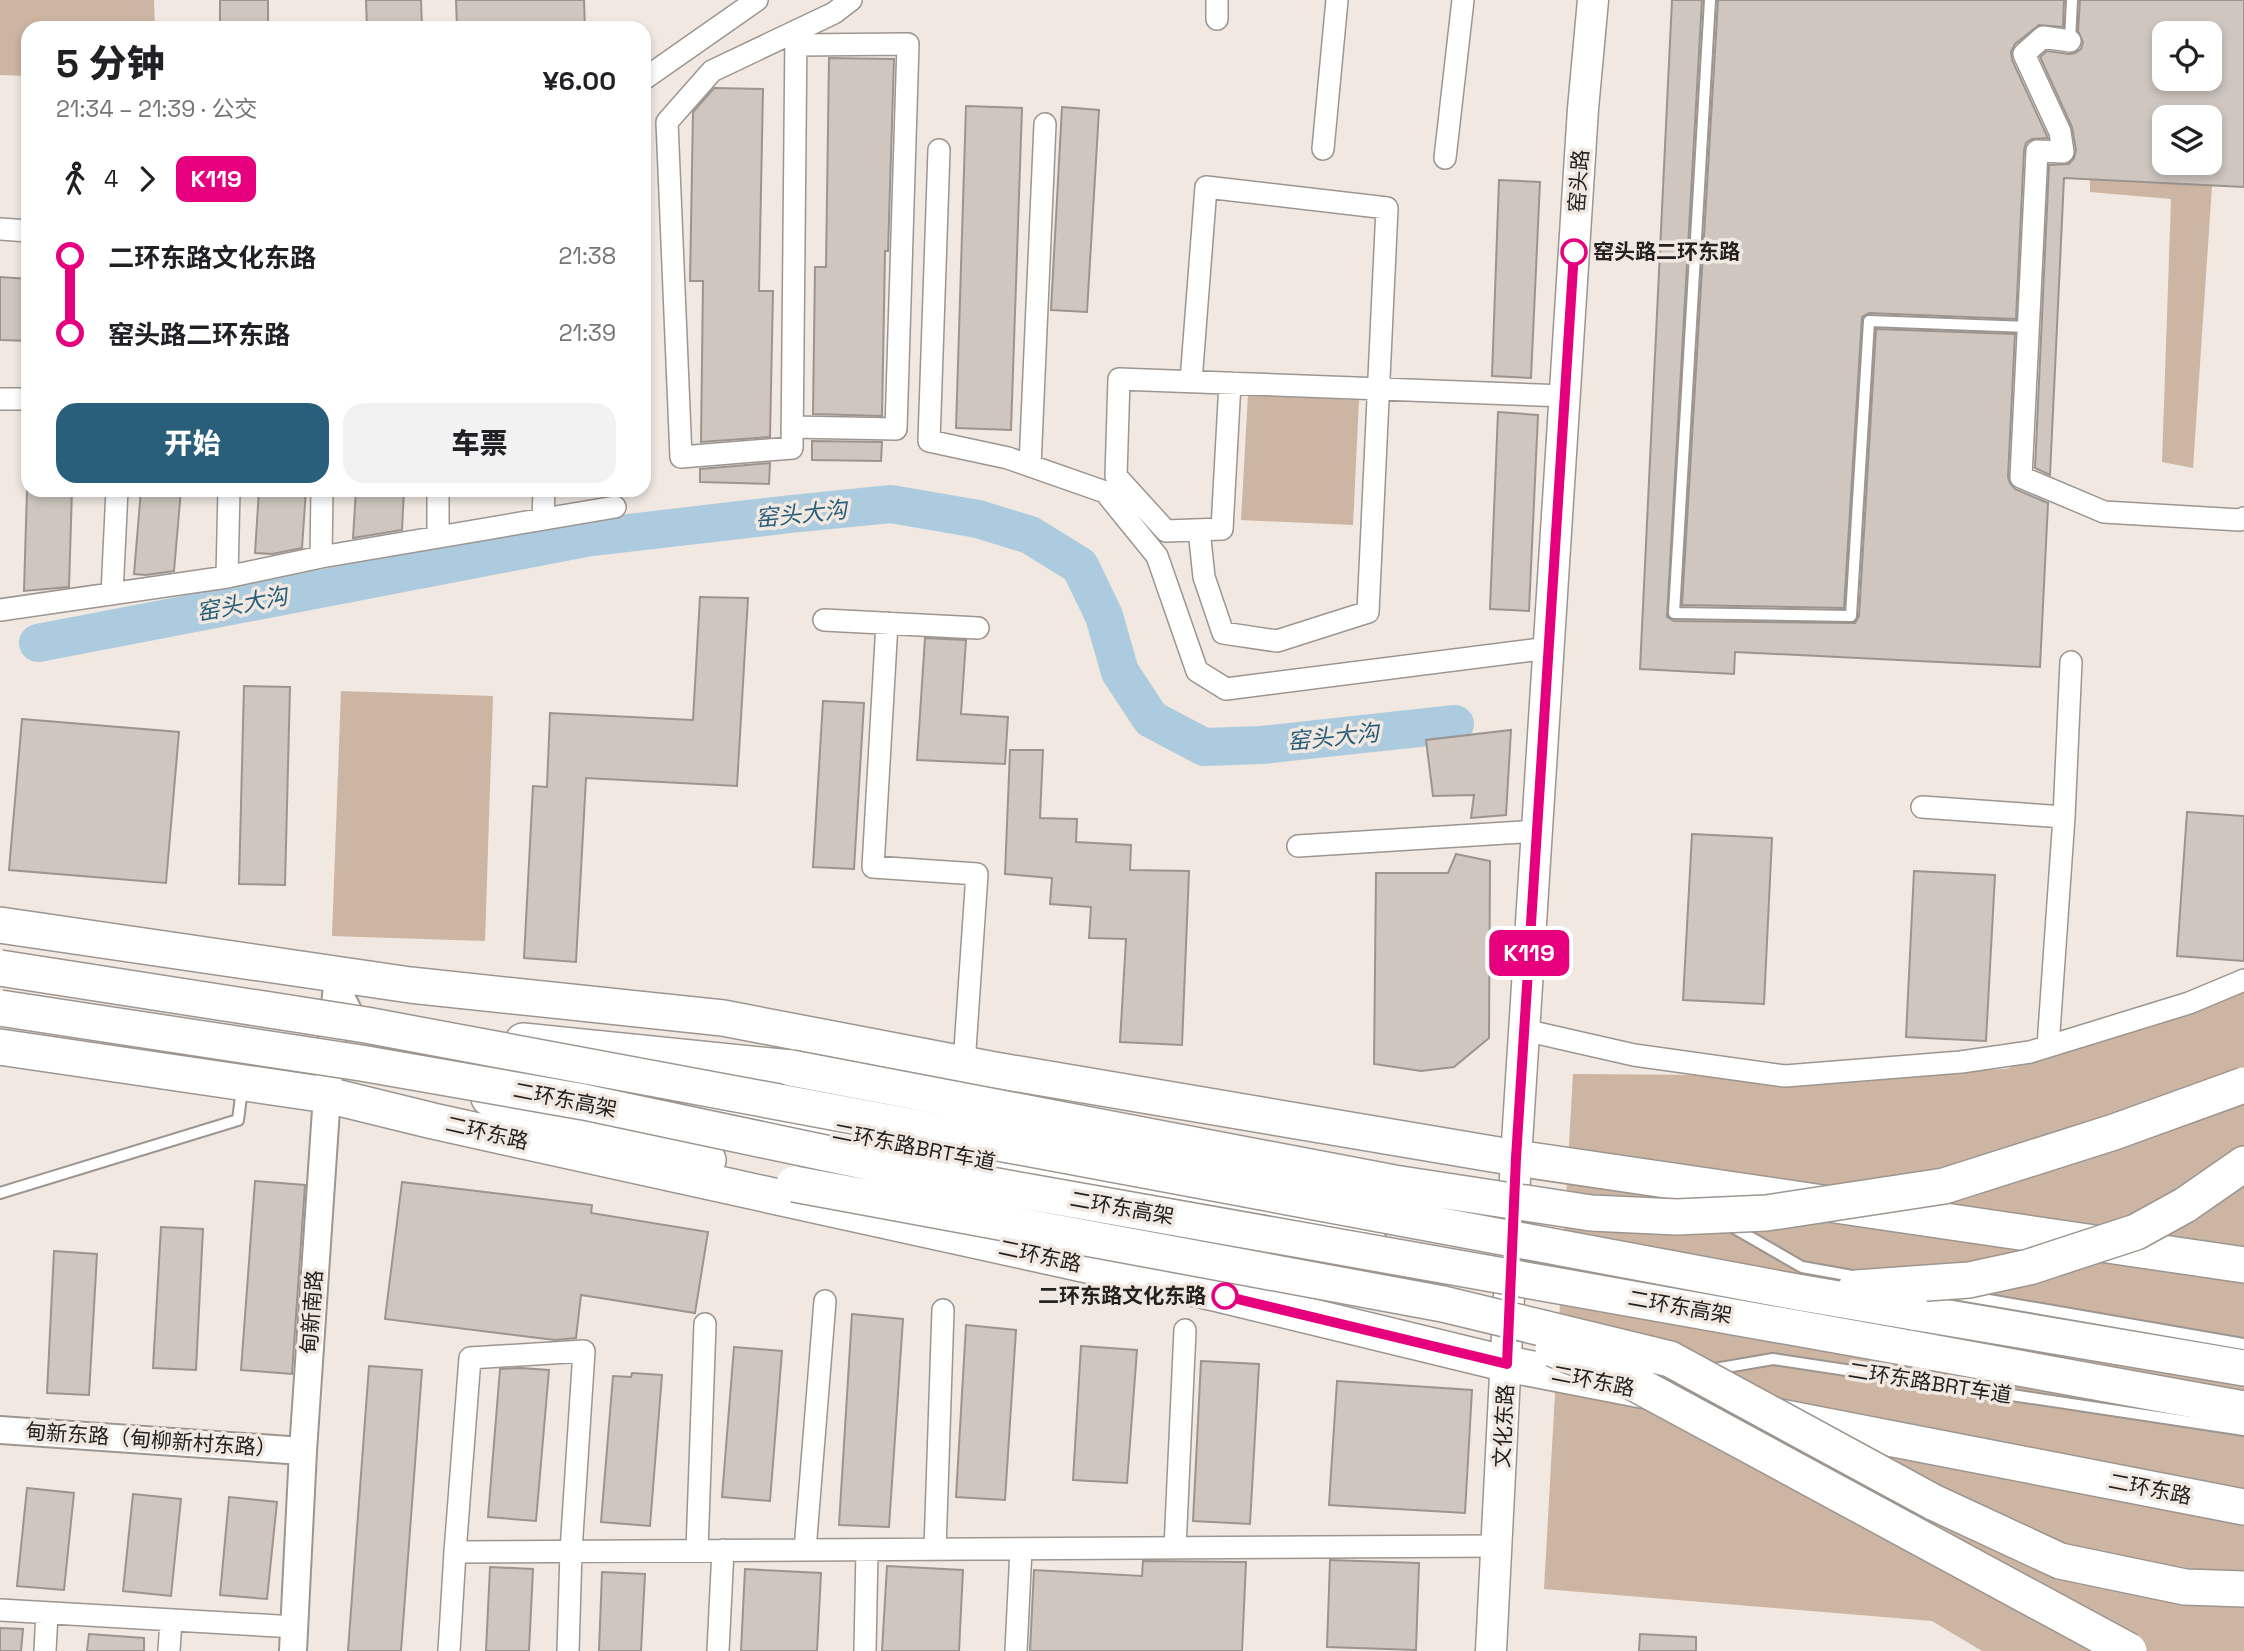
<!DOCTYPE html>
<html lang="zh">
<meta charset="utf-8">
<style>
:root{--surface:#fff;--page:#f2f2f2;--text:#202124;--muted:#757577;--accent:#2a5f7b}
body{margin:0;font-family:"Space Grotesk","Noto Sans SC",sans-serif;background:var(--page);color:var(--text);height:100vh;display:flex;flex-direction:column;font-size:26px;white-space:nowrap}
*{box-sizing:border-box;margin:0}
p{font-size:23px;color:var(--muted)}
.icon{flex:none;width:38px;height:38px;fill:none;stroke:currentColor;stroke-width:2;stroke-linecap:round;stroke-linejoin:round}
.map{position:relative;flex:1;overflow:hidden}
.drawer{position:absolute;left:21px;top:21px;width:630px;height:476px;display:flex;flex-direction:column;background:var(--surface);border-radius:21px;box-shadow:0 4px 10px #0003}
.drawer>*{flex:none}
.badge{padding:0 14px;border-radius:10px;font-size:24px;line-height:46px}
.fabs{position:absolute;left:2152px;top:21px;display:grid;gap:14px}
.fabs a{display:grid;place-items:center;width:70px;height:70px;border-radius:14px;background:var(--surface);box-shadow:0 4px 10px #0003;font-size:35px}
.map>.badge{position:absolute;translate:-50% -50%;box-shadow:0 0 0 4px #fff}
.legs{display:flex;align-items:center;gap:10px;height:77px;padding:0 35px;font-size:23px}
.legs p{margin-inline-start:auto}
.overview{display:flex;align-items:center;justify-content:space-between;height:119px;padding:0 35px}
h1{font-size:38px;font-weight:800;line-height:52px}
.button{display:flex;gap:14px;margin-top:auto;padding:14px 35px}
.button a{flex:1;height:80px;border-radius:21px;background:var(--accent);color:#fff;font-size:28px;font-weight:800;line-height:80px;text-align:center}
.button a+a{background:var(--page);color:var(--text)}
ul{padding:0 35px;list-style:none}
li{display:flex;align-items:center;gap:24px;height:77px;font-size:26px}
li i{display:grid;place-items:center;width:10px;height:100%;margin:0 9px;background:currentColor}
li i::after{content:'';width:18px;height:18px;margin:-9px;border:5px solid;border-radius:50%;background:var(--surface)}
li p{margin-inline-start:auto}
li:first-child i{background:linear-gradient(#0000 50%,currentColor 0)}
li:last-child i{background:linear-gradient(currentColor 50%,#0000 0)}
.map>svg:first-child{display:block}
</style>
<div class="map">
<svg width="2244" height="1651" viewBox="0 0 2244 1651">
<rect width="100%" height="100%" fill="#f0e8e1"/>
<path fill="#ccb5a2" d="M0 0H154L155 28H28V76L0 75Z
M2244 133V187L2212 186 2193 468 2162 462 2171 199 2090 192V180L2165 148V163H2210Z
M1248 395 1359 400 1353 525 1241 520Z
M341 691 493 696 485 941 332 936Z
M2244 975V1651H1982L1932 1621 1544 1589 1573 1074 1845 1076 2006 1069 2114 1030Z"/>
<g fill="none" stroke-linecap="round" stroke-linejoin="round">
<path stroke="#accbde" stroke-width="38" d="M38 643 585 538 791 514 891 504 978 519 1030 535 1080 566 1104 616 1120 672 1151 719 1204 747 1262 745 1455 724"/>
</g>
<path fill="#cec6bf" stroke="#9c948e" stroke-width="2" fill-rule="evenodd" d="M220 0H268V28H220Z
M366 0H421L422 28H367Z
M456 0H584L585 28H457Z
M1672 0H1702L1667 617 1674 621 1855 623 1859 616 1876 329 2015 334 2008 477 2010 483 2015 489 2048 503 2040 667 1735 652 1734 674 1640 669Z
M1718 0H2064L2063 27 2039 25 2015 44 2011 52 2012 60 2048 138 2032 139 2026 143 2024 150 2016 319 1869 313 1862 317 1844 608 1682 605Z
M2080 0H2244V187L2064 178 2050 475 2035 468 2049 165 2069 164 2074 158 2076 150 2072 127 2040 57 2047 51 2069 54 2075 53 2081 49 2083 42 2078 31ZM2165 33H2210V79H2165ZM2165 117H2210V163H2165Z
M829 58 894 59 888 251H885L882 416 813 414 815 267H826Z
M714 88 763 89 759 291H773L770 437 701 442 703 281H690L693 112Z
M966 106 1022 108 1011 430 956 428Z
M1062 107 1099 110 1087 312 1051 310Z
M1499 180 1540 182 1531 378 1492 376Z
M0 277 28 279V341L0 340Z
M1498 412 1538 415 1529 611 1490 609Z
M812 441 882 442 881 461 812 460Z
M770 463 769 484 700 482V469Z
M27 490H72L69 587 24 591Z
M141 490H181L174 571 146 575 134 574Z
M259 490H306L302 548 272 554 255 553Z
M356 490H404L402 530 353 538Z
M700 597 748 598 737 786 586 778 576 962 524 958 533 786 547 787 550 713 693 720Z
M925 638 966 640 961 714 1008 717 1005 764 917 760Z
M244 686 290 687 285 885 239 884Z
M823 701 864 703 854 869 813 867Z
M22 719 179 732 166 883 9 870Z
M1511 730 1506 815 1471 818 1474 795 1433 796 1426 740Z
M1010 750H1043L1040 818 1077 819 1076 842 1131 845 1130 870 1189 871 1182 1045 1120 1042 1126 939 1089 938 1091 907 1050 904 1052 878 1005 874Z
M2187 812 2244 816V961L2177 956Z
M1692 834 1772 838 1764 1004 1683 1000Z
M1456 854 1490 861 1489 1038 1454 1067 1421 1071 1374 1064 1376 873H1448Z
M1914 871 1995 875 1986 1041 1906 1037Z
M255 1181 305 1185 292 1374 241 1370Z
M402 1182 592 1205 591 1213 708 1232 695 1313 581 1295 576 1338 555 1340 385 1319Z
M161 1227 203 1229 196 1370 153 1368Z
M54 1251 97 1254 89 1395 47 1393Z
M852 1314 903 1319 889 1527 839 1525Z
M966 1325 1016 1330 1005 1500 956 1497Z
M1081 1346 1137 1350 1127 1483 1073 1480Z
M734 1347 782 1351 770 1501 722 1497Z
M1201 1361 1259 1364 1250 1524 1193 1521Z
M369 1366 422 1370 401 1651H348Z
M521 1368 549 1370 536 1521 488 1517 500 1369Z
M632 1373 662 1375 650 1526 601 1522 613 1376 631 1377Z
M1337 1381 1472 1390 1465 1513 1329 1505Z
M27 1488 74 1493 64 1590 17 1586Z
M133 1494 181 1499 171 1596 123 1591Z
M229 1497 277 1502 267 1599 220 1595Z
M1330 1560 1419 1563 1416 1650 1327 1647Z
M1143 1561 1246 1562 1242 1651H1030L1034 1570 1142 1576Z
M887 1566 963 1570 959 1651H882Z
M490 1567 533 1569 529 1651H486Z
M745 1569 821 1573 817 1651H741Z
M602 1572 645 1574 641 1651H599Z
M0 1628 23 1629 21 1651H0Z
M89 1634 144 1638V1651H87Z
M1640 1634 1696 1637V1651H1639Z"/>
<g fill="none" stroke-linecap="round" stroke-linejoin="round">
<defs>
<path id="service" d="M1710 0 1674 613 1851 616 1869 321 2028 327
M2070 41 2072 0
M343 983 359 1015
M506 1069 1380 1237
M0 1193 238 1120 242 1089
M1729 1225 1802 1267 1858 1277
M1960 1295 2244 1344
M1709 1370 1773 1359 2244 1430"/>
<path id="minor" d="M1217 0V19
M796 31 792 448 681 457 667 122 712 71 834 13 851 0
M2070 41 2043 37 2024 54 2060 132 2063 152 2037 151 2021 477 2104 512 2240 520 2244 518
M644 79 757 0
M1323 149 1337 0
M939 150 929 441 1008 458 1105 492 1157 556 1197 671 1226 689 1549 648
M1445 158 1463 0
M0 229 28 231
M1191 381 1206 187 1387 208 1368 612 1277 641 1223 633 1204 577 1199 530
M1230 383 1222 529 1166 531 1116 476 1119 379 1565 396
M0 399H28
M792 427 896 429 908 44 796 45
M1030 466 1045 124
M543 519 544 490
M438 537V490
M321 557 322 490
M227 577 229 490
M112 594 117 490
M0 610 227 577 321 557 615 507
M824 620 978 628
M887 623 873 867 977 874 964 1064
M1922 807 2064 817 2048 1046
M2064 817 2071 662
M1298 846 1537 831
M1524 1030 1634 1055 1785 1076 1961 1062 2030 1052 2189 1003 2244 980
M1175 1548 1185 1330
M935 1549 943 1310
M697 1550 705 1324
M805 1550 825 1301
M455 1552 470 1358 584 1351 571 1551 568 1651
M0 1610 295 1627
M45 1651 47 1613
M169 1651 171 1620
M449 1651 455 1552 1497 1546
M718 1651 723 1550
M865 1651 867 1550
M1016 1651 1021 1549"/>
<path id="tertiary" d="M0 1430 303 1451
M293 1651 303 1451 327 1095 338 974"/>
<path id="secondary" d="M1491 1651 1516 1158 1583 109 1593 0"/>
<path id="trunk" d="M0 925 410 985 723 1018 989 1069 1516 1158 2244 1265
M523 1041 791 1068
M0 1047 327 1095 433 1121 1214 1293 1507 1364 2244 1507
M489 1098 708 1160
M2185 1205 2244 1164
M1913 1312 2244 1368
M1903 1347 2244 1409
M1933 1502 2060 1561 2185 1587 2244 1589"/>
</defs>
<use href="#service" stroke="#9d958f" stroke-width="14"/>
<use href="#minor" stroke="#9d958f" stroke-width="24"/>
<use href="#tertiary" stroke="#9d958f" stroke-width="30"/>
<use href="#secondary" stroke="#9d958f" stroke-width="33"/>
<use href="#trunk" stroke="#9d958f" stroke-width="38"/>
<use href="#service" stroke="#fff" stroke-width="10"/>
<use href="#minor" stroke="#fff" stroke-width="21"/>
<use href="#tertiary" stroke="#fff" stroke-width="26"/>
<use href="#secondary" stroke="#fff" stroke-width="30"/>
<use href="#trunk" stroke="#fff" stroke-width="35"/>
<defs>
<path id="trunk-bridge" d="M0 968 366 1025 1797 1292 1913 1312
M0 1008 361 1063 584 1102 901 1169 1903 1347
M791 1068 1394 1183 1591 1213 1677 1217 1766 1213 1944 1186 2114 1132 2244 1085
M794 1184 1443 1304 1670 1359 1933 1502
M1856 1288 1969 1280 2029 1267 2136 1232 2185 1205
M1553 1349 1625 1378 2129 1651"/>
</defs>
<use href="#trunk-bridge" stroke="#9d958f" stroke-width="38" stroke-linecap="butt"/>
<use href="#trunk-bridge" stroke="#fff" stroke-width="35"/>
</g>
<g fill="none" stroke-linecap="round" stroke-linejoin="round">
<defs>
<path id="line-1" d="M1225 1296 1507 1364 1516 1158 1574 252"/>
</defs>
<use href="#line-1" stroke="#fff" stroke-width="16"/>
<use href="#line-1" stroke="#e6007e" stroke-width="10"/>
</g>
<g fill="#fff" stroke="#e6007e" stroke-width="3.5">
<circle cx="1574" cy="252" r="12"/>
<circle cx="1225" cy="1296" r="12"/>
</g>
<g text-anchor="middle" stroke-width="7" stroke-linejoin="round" paint-order="stroke">
<g font-size="21" fill="#24211f" stroke="#f0e8e1">
<text transform="translate(1579 181) rotate(-86)" y="7">窑头路</text>
<text transform="translate(565 1100) rotate(11)" y="7">二环东高架</text>
<text transform="translate(487 1133) rotate(13)" y="7">二环东路</text>
<text transform="translate(914 1147) rotate(11)" y="7">二环东路BRT车道</text>
<text transform="translate(1122 1208) rotate(10)" y="7">二环东高架</text>
<text transform="translate(1040 1256) rotate(12)" y="7">二环东路</text>
<text transform="translate(1680 1307) rotate(10)" y="7">二环东高架</text>
<text transform="translate(312 1312) rotate(-86)" y="7">甸新南路</text>
<text transform="translate(1593 1381) rotate(11)" y="7">二环东路</text>
<text transform="translate(1930 1383) rotate(9)" y="7">二环东路BRT车道</text>
<text transform="translate(1504 1426) rotate(-87)" y="7">文化东路</text>
<text transform="translate(151 1440) rotate(4)" y="7">甸新东路（甸柳新村东路）</text>
<text transform="translate(2150 1489) rotate(11)" y="7">二环东路</text>
</g>
<g font-size="21" font-weight="bold" fill="#24211f" stroke="#f0e8e1" text-anchor="start">
<text x="1593" y="259">窑头路二环东路</text>
<text x="1206" y="1303" text-anchor="end">二环东路文化东路</text>
</g>
<g font-size="23" font-style="italic" fill="#285e7a" stroke="#f0e8e1">
<text transform="translate(801 514) rotate(-6)" y="8">窑头大沟</text>
<text transform="translate(242 604) rotate(-11)" y="8">窑头大沟</text>
<text transform="translate(1333 737) rotate(-6)" y="8">窑头大沟</text>
</g>
</g>
</svg>
<div class="fabs">
<a><svg class="icon" aria-label="locate" viewBox="0 0 24 24"><circle cx="12" cy="12" r="6"/><path d="M12 2v4M12 18v4M2 12h4M18 12h4"/></svg></a>
<a><svg class="icon" aria-label="layers" viewBox="0 0 24 24"><path d="M12 4l9 5-9 5-9-5zM3 14l9 5 9-5"/></svg></a>
</div>
<b class="badge" style="left:1529px;top:953px;background:#e6007e;color:#fff">K119</b>
<section class="drawer">
<div class="overview"><div><h1>5 分钟</h1><p>21:34 – 21:39 · 公交</p></div><b>¥6.00</b></div>
<div class="legs"><svg class="icon" aria-label="walk" viewBox="0 0 24 24"><circle cx="13" cy="4" r="2"/><path d="M13 8l-2 6 4 7M11 14l-3 7M7 12l3-4h3l4 4"/></svg>4<svg class="icon" aria-label="forward" viewBox="0 0 24 24"><path d="M9 5l7 7-7 7"/></svg><b class="badge" style="background:#e6007e;color:#fff">K119</b></div>
<ul>
<li><i style="color:#e6007e"></i><b>二环东路文化东路</b><p>21:38</p></li>
<li><i style="color:#e6007e"></i><b>窑头路二环东路</b><p>21:39</p></li>
</ul>
<div class="button"><a>开始</a><a>车票</a></div>
</section>
</div>
